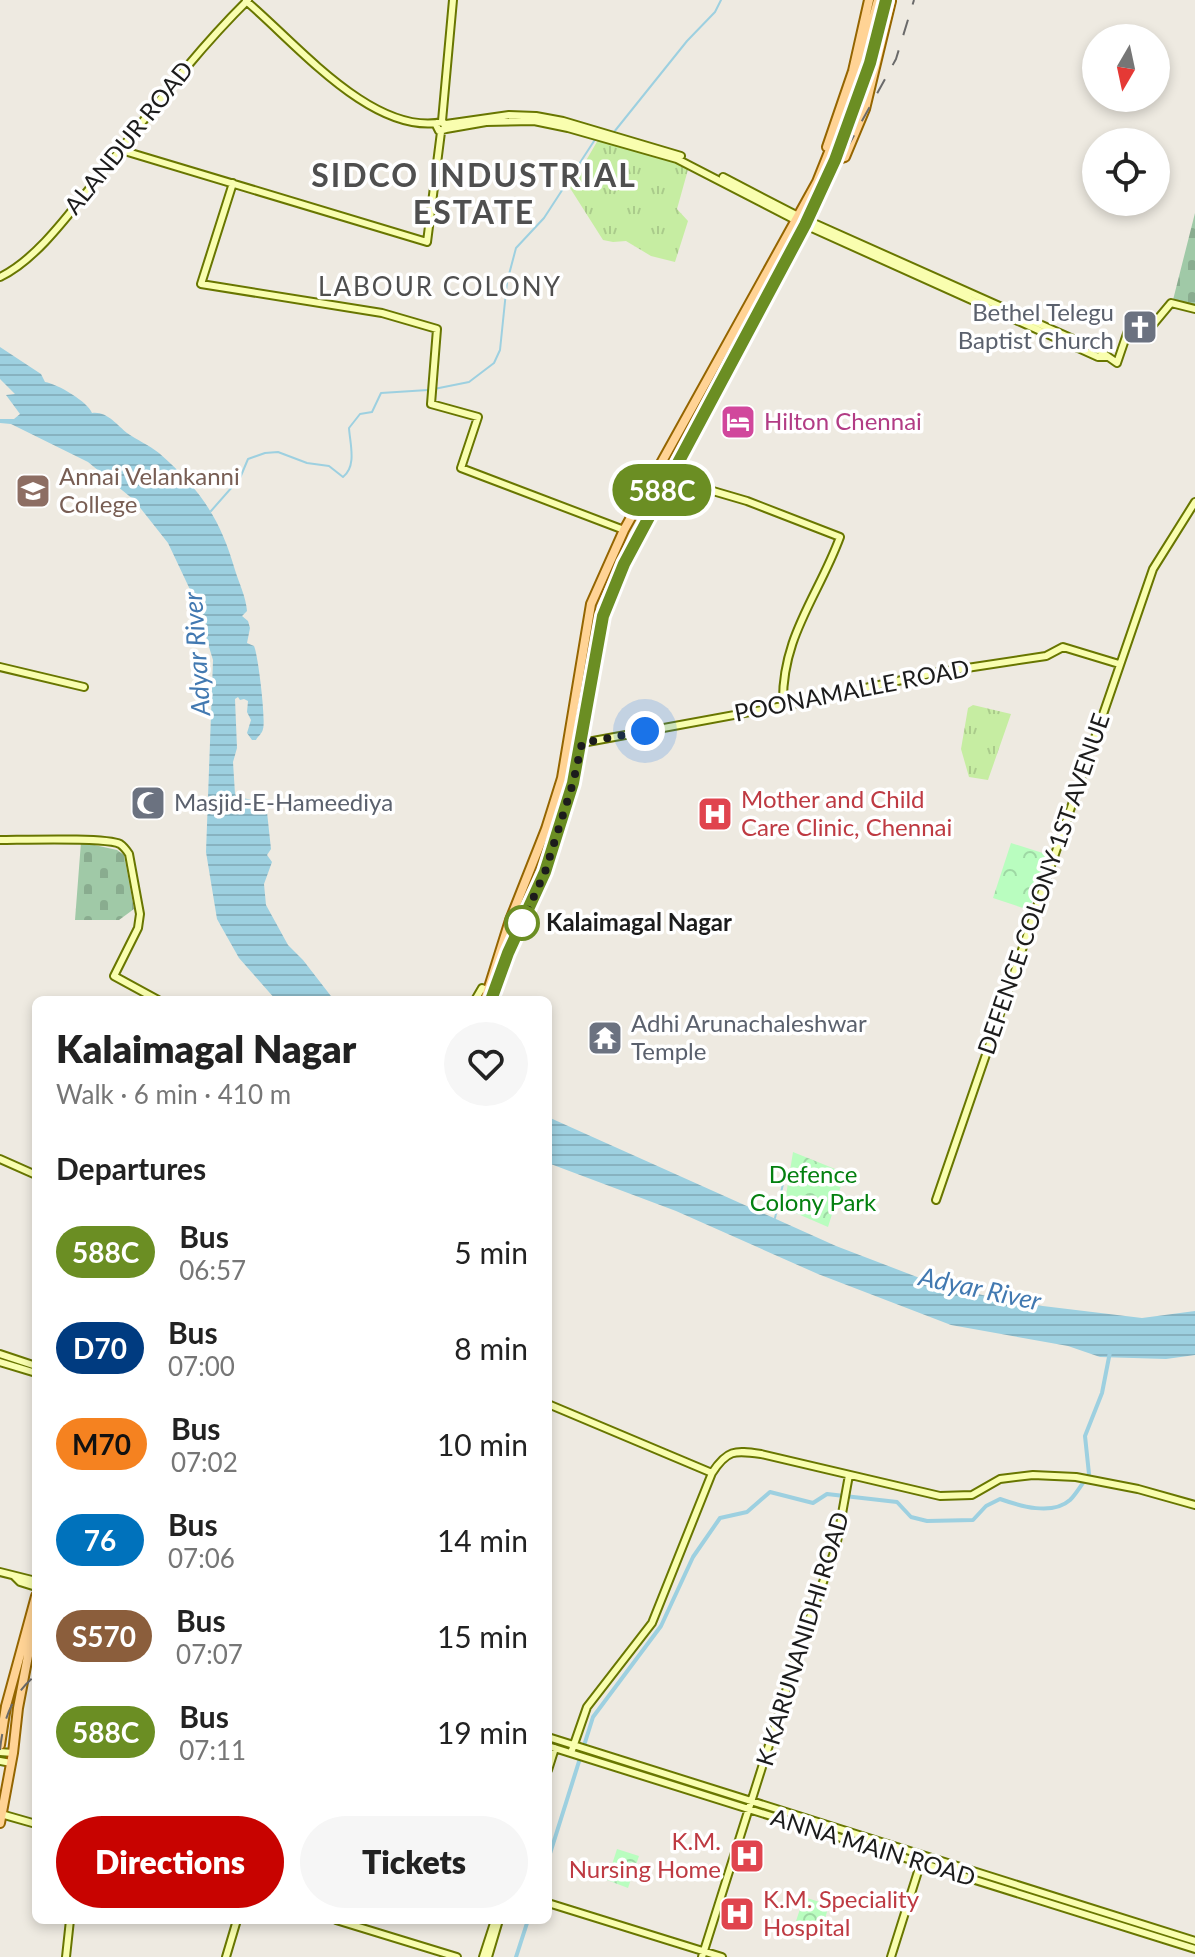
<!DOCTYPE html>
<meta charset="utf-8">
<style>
:root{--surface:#fff;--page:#f6f6f6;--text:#222;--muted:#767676;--accent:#c80300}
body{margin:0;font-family:Lato,sans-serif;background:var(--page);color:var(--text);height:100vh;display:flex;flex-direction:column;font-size:30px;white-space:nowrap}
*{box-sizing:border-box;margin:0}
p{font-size:26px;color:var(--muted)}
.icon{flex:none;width:44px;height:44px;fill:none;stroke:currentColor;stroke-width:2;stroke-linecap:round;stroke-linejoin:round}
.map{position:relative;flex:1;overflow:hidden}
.drawer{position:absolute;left:32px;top:996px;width:520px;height:928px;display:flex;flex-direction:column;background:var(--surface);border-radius:12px;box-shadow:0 4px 12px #0003}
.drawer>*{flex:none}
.badge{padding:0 16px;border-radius:26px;font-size:28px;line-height:52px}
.needle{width:52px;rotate:189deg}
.controls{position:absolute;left:1082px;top:24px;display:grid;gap:16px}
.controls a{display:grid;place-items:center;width:88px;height:88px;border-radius:50%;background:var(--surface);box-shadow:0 4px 12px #0003;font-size:40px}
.you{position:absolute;width:40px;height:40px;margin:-20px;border:6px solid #fff;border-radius:50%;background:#1a73e8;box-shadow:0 0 0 12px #1a73e833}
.map>.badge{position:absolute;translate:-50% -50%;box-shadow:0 0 0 4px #fff}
h2{padding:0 24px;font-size:30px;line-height:72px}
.round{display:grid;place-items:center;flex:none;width:84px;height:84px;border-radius:42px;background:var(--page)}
.summary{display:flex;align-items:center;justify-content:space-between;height:136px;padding:0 24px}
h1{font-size:38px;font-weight:800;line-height:60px}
.cta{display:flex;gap:16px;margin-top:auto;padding:16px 24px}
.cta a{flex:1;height:92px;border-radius:48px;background:var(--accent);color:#fff;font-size:32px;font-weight:800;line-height:92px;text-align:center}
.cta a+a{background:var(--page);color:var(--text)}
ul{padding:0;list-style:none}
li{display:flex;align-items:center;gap:24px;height:96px;padding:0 24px}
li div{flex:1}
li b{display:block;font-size:30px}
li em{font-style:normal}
li .badge{min-width:88px;font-weight:700;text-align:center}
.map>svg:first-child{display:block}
</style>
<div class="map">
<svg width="1195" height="1957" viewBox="0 0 1195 1957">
<defs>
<pattern id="grass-tufts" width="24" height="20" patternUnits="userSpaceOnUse" patternTransform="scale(2)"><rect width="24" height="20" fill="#c6eda2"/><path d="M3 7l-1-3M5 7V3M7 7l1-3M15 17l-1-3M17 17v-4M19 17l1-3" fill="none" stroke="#aacb8b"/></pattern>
<pattern id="cemetery-stones" width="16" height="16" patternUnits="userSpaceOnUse" patternTransform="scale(2)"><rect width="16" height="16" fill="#a0c9a7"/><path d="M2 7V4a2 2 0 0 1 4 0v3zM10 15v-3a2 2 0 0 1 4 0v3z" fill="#89ac8f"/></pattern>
<pattern id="park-crowns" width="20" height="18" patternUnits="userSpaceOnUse" patternTransform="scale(2)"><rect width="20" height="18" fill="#b9fdbf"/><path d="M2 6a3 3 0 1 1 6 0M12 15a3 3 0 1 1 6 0" fill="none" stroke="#9ed8a4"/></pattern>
<pattern id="water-rules" width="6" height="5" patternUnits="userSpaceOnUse" patternTransform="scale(2)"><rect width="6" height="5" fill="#9dd0e0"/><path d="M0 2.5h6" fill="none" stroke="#87b2c0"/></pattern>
</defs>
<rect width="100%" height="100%" fill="#eeeae1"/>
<path fill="url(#grass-tufts)" d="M598 140 689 166 677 209 688 221 675 262 651 256 626 241 613 242 603 240 570 188Z
M973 705 1011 714 988 780 969 777 961 749 968 708Z"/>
<path fill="url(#cemetery-stones)" d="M1195 213V306L1173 300Z
M81 842 117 850 124 855 134 909 119 920H75Z"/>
<path fill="url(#park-crowns)" d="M1011 843 1049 855 1029 910 993 898Z
M793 1152 845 1173 828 1227 784 1208Z
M617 1849 639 1856 628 1888 607 1880Z
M804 1897 829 1905 819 1939 793 1930Z"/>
<path fill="url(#water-rules)" d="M0 347 41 374 45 382C58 384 88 402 92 413 107 411 117 425 127 433 137 440 149 445 159 453 200 489 220 518 235 570 239 583 246 597 247 611L242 616 248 621 250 628 247 643 254 646C258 654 266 720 263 729 262 734 258 736 256 740H252L247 733 251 720 247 712 248 701 244 699 240 700 238 697 235 699 237 748 233 762 235 794 238 797 266 803 271 849 267 855 272 862 264 884 266 905 288 945 303 960 334 1000H276L239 958 217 919 206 852 213 660 194 598 168 543 134 500 88 462 11 424 0 423V419H14L20 414 6 395 15 394 0 379Z
M548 1117 836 1246 938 1285 1018 1303 1142 1318 1195 1311V1355L1166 1359 1100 1357 1068 1346 951 1325 818 1274 676 1211 548 1163Z"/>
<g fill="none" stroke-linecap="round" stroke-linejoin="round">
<path stroke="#9dd0e0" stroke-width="2" d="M614 132 687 41 715 12 721 0
M434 389 469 382 494 363 500 350 507 282 516 248 544 218 596 138
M211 511 240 478 248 459 265 453 278 452 307 463 329 466 343 477C357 466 350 444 349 428L360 414 372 412 381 393 428 390
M775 1218 783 1184"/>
<path stroke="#9dd0e0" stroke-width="4" d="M548 1860 593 1717 661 1626 693 1557 720 1518 747 1512 770 1492 813 1503 827 1494 897 1502 911 1517 927 1521 973 1520 986 1506 1000 1499C1020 1506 1052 1516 1070 1500 1077 1493 1083 1482 1089 1474L1085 1436 1102 1393 1110 1352
M516 1957 528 1920"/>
<defs>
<path id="secondary" d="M246 1C296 43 373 137 443 122L446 129 439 131 436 125
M442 121 453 0
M446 124 509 115 536 116 563 121 681 156
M446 129 486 122 534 121 568 128 677 159 805 225 1098 357H1106
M121 150 427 242 441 132
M723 177 798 216
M233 183 201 284 382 313 437 329 431 404 478 417 461 468 624 530
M807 220 1100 351 1117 363 1132 319 1151 327 1171 303 1195 309
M0 277C36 260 69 214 94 183 144 121 191 56 248 0
M655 474 747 501 840 537C818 597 781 637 783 706
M0 667 84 687
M582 743 783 706 934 673 1046 656 1063 647 1119 664
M0 840C21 840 107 837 120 844 123 846 127 851 129 854L140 914 138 928 114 976 158 1000
M475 1000 482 988 488 991
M0 1159 36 1175
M936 1200 1153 569 1195 502
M0 1354 36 1366
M0 1362 36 1373
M548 1404 712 1473
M0 1572 36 1581
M14 1576 20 1582 36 1587
M548 1737 1195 1941
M548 1746 1195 1949
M0 1752 13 1753
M571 1753 587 1707 652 1623 712 1473C727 1450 734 1450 761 1454L940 1496 972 1495 1000 1479 1033 1475 1076 1477 1138 1489 1195 1505
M0 1761 11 1763
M548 1770 555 1748
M1 1814 36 1824
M548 1903 722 1957
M336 1920 457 1957
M66 1957 70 1920
M226 1957 237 1920
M483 1957 495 1920
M488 1957 499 1920
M702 1957 806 1628 836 1547 849 1475
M891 1957 921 1862"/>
<path id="primary" d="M827 147 853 71 869 0
M835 160 845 157 865 109 891 1
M485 1000 510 920 546 829 562 778 591 604 624 530 817 182 853 92 878 0
M491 1000 508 953 545 872 573 783 603 616 624 564 805 225 835 160 870 63 886 0
M0 1745 6 1706 36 1596
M0 1823 13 1753 18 1708 36 1614"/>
</defs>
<use href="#secondary" stroke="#687600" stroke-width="10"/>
<use href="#primary" stroke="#946500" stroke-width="12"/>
<use href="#secondary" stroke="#f9feaf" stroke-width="6"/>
<use href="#primary" stroke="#ffd395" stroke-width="8"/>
<path stroke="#6a6a6a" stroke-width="2" stroke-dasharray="16 16" stroke-linecap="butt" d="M496 1000 517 922 545 850 569 776 596 628 607 585 734 346 758 310 896 59 914 0
M0 1750C3 1720 12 1694 36 1675"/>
</g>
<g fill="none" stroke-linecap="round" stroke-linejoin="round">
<defs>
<path id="line" d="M491 1000 508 953 545 872 573 783 603 616 624 564 805 225 835 160 870 63 886 0"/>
</defs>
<use href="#line" stroke="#fff" stroke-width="18"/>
<use href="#line" stroke="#6b8e23" stroke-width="12"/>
<path stroke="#1c1c1c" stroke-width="8" stroke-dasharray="0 14.4" d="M522 923 545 872 573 783 582 743 645 731"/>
</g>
<defs>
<symbol id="church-square" viewBox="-11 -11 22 22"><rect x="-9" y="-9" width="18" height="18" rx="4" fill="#6b7280" stroke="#fff"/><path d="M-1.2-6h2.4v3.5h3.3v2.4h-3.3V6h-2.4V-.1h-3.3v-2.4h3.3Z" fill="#fff"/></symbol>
<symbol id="hotel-square" viewBox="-11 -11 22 22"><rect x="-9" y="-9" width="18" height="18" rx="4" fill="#d1479c" stroke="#fff"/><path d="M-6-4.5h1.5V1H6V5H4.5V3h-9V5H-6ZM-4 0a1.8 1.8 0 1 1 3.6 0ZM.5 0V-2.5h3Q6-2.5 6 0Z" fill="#fff"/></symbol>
<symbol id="university-square" viewBox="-11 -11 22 22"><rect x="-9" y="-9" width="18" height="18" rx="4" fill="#8d6e63" stroke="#fff"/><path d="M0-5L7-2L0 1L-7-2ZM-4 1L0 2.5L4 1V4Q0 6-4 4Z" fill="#fff"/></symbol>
<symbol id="mosque-square" viewBox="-11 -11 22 22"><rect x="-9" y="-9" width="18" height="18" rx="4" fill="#6b7280" stroke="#fff"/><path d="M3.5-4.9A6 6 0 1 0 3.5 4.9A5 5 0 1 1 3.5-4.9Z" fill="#fff"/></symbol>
<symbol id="hospital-square" viewBox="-11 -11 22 22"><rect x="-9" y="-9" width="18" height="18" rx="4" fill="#e0444e" stroke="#fff"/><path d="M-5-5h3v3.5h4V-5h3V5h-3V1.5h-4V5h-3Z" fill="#fff"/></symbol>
<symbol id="temple-square" viewBox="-11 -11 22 22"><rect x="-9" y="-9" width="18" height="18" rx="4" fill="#6b7280" stroke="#fff"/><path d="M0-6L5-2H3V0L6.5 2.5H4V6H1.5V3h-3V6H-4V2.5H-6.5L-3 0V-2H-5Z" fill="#fff"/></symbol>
</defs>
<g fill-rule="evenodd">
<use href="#church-square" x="1120" y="307" width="40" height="40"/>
<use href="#hotel-square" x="718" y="402" width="40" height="40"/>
<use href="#university-square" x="13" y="471" width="40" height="40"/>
<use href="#mosque-square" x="128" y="783" width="40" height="40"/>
<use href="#hospital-square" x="695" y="794" width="40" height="40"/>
<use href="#temple-square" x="585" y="1018" width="40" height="40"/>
<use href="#hospital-square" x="727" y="1836" width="40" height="40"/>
<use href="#hospital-square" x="717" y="1894" width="40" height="40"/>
</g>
<circle fill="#fff" stroke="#6b8e23" stroke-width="4" cx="522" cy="923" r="16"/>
<g text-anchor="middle" stroke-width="7" stroke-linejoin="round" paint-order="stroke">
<g font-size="24" fill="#1c1c1c" stroke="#fff">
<text transform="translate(129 138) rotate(-51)" y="8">ALANDUR ROAD</text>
<text transform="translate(852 691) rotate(-11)" y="8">POONAMALLE ROAD</text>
<text transform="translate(1044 884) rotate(-71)" y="8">DEFENCE COLONY 1ST AVENUE</text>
<text transform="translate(803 1639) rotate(-73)" y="8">K KARUNANIDHI ROAD</text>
<text transform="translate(873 1848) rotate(17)" y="8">ANNA MAIN ROAD</text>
</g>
<g font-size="24" fill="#5b616d" stroke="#fff" text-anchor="start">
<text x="1114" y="321" text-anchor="end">Bethel Telegu<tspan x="1114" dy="28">Baptist Church</tspan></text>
<text x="174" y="811">Masjid-E-Hameediya</text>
<text x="631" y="1032">Adhi Arunachaleshwar<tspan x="631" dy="28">Temple</tspan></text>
</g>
<g font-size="24" fill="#b23c85" stroke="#fff" text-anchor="start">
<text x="764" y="430">Hilton Chennai</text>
</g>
<g font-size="24" fill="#785e54" stroke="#fff" text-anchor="start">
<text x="59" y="485">Annai Velankanni<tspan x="59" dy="28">College</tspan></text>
</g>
<g font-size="24" fill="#be3a42" stroke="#fff" text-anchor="start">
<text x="741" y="808">Mother and Child<tspan x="741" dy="28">Care Clinic, Chennai</tspan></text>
<text x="721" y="1850" text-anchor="end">K.M.<tspan x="721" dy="28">Nursing Home</tspan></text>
<text x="763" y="1908">K.M. Speciality<tspan x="763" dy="28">Hospital</tspan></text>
</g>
<g font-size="24" font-weight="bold" fill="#1c1c1c" stroke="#fff" text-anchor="start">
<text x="546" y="931">Kalaimagal Nagar</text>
</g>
<g font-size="24" fill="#048010" stroke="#fff">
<text x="813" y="1183">Defence<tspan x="813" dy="28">Colony Park</tspan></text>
</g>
<g font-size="26" letter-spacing="2" fill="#4f4f4f" stroke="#fff">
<text x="440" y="296">LABOUR COLONY</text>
</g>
<g font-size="26" font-style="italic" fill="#4279b1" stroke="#fff">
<text transform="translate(197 654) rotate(-94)" y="9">Adyar River</text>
<text transform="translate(980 1289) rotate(12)" y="9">Adyar River</text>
</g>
<g font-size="32" font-weight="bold" letter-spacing="2" fill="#4f4f4f" stroke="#fff">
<text x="474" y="187">SIDCO INDUSTRIAL<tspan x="474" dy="37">ESTATE</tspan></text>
</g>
</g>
</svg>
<div class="controls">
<a><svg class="needle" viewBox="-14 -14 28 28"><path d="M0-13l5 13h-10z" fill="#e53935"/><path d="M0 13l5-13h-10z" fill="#767676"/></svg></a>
<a><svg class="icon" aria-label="locate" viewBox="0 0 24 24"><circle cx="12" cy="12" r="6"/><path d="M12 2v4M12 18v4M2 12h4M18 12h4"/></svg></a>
</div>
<div class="you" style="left:645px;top:731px"></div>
<b class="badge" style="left:662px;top:490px;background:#6b8e23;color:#fff">588C</b>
<section class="drawer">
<div class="summary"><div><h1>Kalaimagal Nagar</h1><p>Walk · 6 min · 410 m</p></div><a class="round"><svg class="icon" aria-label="heart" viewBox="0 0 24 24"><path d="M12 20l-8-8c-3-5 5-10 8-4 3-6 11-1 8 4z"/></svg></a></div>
<h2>Departures</h2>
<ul>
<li><span class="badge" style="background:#6b8e23;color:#fff">588C</span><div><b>Bus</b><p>06:57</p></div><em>5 min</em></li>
<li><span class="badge" style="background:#003b80;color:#fff">D70</span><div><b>Bus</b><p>07:00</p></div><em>8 min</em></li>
<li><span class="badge" style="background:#f58220;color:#111">M70</span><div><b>Bus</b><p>07:02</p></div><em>10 min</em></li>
<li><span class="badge" style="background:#0072bc;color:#fff">76</span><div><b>Bus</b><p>07:06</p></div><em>14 min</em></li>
<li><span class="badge" style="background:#8b5e3c;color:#fff">S570</span><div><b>Bus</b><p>07:07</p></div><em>15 min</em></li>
<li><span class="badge" style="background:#6b8e23;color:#fff">588C</span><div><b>Bus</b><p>07:11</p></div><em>19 min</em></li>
</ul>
<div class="cta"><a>Directions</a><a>Tickets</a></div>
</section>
</div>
